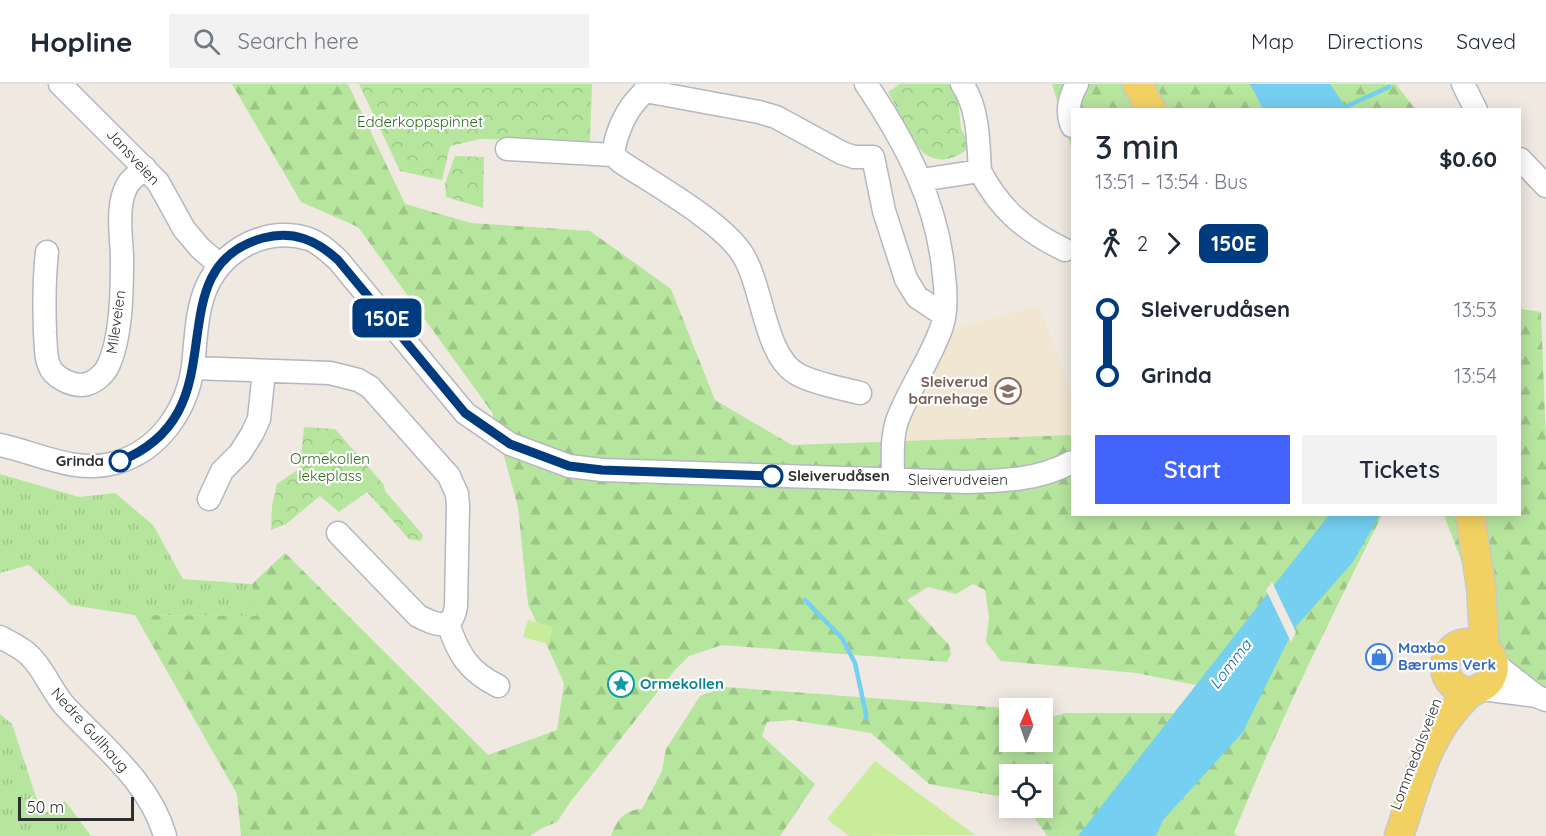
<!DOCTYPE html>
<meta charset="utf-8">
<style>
:root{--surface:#fff;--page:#f2f2f3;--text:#1f2937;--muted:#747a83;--line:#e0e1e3;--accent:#4264fb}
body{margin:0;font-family:Quicksand,sans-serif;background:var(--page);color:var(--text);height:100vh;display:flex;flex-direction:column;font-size:22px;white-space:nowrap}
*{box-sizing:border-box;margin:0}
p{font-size:20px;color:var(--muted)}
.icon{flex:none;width:33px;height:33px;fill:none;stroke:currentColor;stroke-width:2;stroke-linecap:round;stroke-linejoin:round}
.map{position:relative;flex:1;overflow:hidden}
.details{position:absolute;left:1071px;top:24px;width:450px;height:408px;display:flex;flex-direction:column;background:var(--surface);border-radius:0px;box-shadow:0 3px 15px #0003}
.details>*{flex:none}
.badge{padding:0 12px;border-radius:9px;font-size:21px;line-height:39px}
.needle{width:39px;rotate:2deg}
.tools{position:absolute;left:999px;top:614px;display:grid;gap:12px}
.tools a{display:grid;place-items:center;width:54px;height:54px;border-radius:0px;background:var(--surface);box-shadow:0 3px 15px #0003;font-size:30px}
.scale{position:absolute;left:18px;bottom:15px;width:116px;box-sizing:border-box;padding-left:6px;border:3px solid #2e2e2e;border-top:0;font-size:16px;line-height:21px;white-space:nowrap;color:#2e2e2e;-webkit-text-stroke:4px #fff;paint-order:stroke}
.map>.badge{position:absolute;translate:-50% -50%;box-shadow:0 0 0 3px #fff}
.legs{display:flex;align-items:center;gap:9px;height:66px;padding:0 24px;font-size:20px}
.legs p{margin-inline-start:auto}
.summary{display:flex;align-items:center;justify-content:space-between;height:102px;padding:0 24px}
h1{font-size:33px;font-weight:600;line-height:45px}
.primary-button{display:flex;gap:12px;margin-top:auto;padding:12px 24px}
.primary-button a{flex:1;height:69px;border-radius:0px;background:var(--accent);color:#fff;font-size:24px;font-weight:600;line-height:69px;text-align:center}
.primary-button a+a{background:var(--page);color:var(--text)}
ul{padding:0 24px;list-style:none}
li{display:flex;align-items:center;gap:21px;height:66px;font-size:22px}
li i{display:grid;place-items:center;width:9px;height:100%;margin:0 8px;background:currentColor}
li i::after{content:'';width:15px;height:15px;margin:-8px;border:4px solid;border-radius:50%;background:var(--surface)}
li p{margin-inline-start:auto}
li:first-child i{background:linear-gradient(#0000 50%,currentColor 0)}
li:last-child i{background:linear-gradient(currentColor 50%,#0000 0)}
header{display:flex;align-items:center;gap:36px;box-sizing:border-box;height:84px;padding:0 30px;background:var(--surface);border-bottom:2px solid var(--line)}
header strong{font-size:28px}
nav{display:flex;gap:33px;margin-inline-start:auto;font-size:21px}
.search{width:420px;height:54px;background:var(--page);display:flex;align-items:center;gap:15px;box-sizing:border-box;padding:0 21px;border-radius:0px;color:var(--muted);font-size:22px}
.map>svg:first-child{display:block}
</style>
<header>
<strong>Hopline</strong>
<div class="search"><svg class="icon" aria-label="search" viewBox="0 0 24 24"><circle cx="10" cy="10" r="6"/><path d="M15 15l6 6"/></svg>Search here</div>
<nav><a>Map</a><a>Directions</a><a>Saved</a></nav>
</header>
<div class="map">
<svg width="1546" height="752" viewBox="0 0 1546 752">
<defs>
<pattern id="grass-tufts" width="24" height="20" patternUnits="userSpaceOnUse" patternTransform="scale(1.5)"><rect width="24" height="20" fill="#b6e59e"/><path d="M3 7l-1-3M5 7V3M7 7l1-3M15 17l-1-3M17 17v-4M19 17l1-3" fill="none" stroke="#9dc588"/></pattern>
<pattern id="forest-firs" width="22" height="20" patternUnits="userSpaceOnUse" patternTransform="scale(1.5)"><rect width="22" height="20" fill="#b6e59e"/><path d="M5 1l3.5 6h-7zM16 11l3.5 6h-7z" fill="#9dc588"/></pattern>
<pattern id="park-crowns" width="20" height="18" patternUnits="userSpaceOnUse" patternTransform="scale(1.5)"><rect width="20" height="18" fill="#b6e59e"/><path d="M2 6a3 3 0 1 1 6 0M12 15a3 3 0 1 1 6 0" fill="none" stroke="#9dc588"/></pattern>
</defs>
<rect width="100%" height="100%" fill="#efe9e1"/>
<path fill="#f0e6d1" d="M1039 222 1072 311V363L911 373 907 344 921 305 954 246 966 241Z"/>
<path fill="url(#grass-tufts)" d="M0 390 79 413 115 409 153 441 183 495 252 500 258 532 135 531 71 521 29 481 0 489Z
M0 630 12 640 42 731 65 717 91 752H0Z"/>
<path fill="url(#forest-firs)" d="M232 0H348L405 120 471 139 590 147 671 205 715 316 792 361 1072 351V430L1382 431C1330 536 1278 640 1234 749L1237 752H1047L1027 723H1042V690H1010L1009 714 929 700 871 649 792 636 767 638 762 652 815 700 780 752H611C617 736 624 726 642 725L662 687 666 665 700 612 725 603 1005 624 1009 625 1010 657H1042L1043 635 1066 629H1174L1196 601 1137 589 1001 577 986 558 989 533 985 506 973 500 956 510 928 503 907 516 949 561 951 570 947 578 722 561 689 572 674 587 622 653 571 717 557 738 542 744 530 752H241L237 710 135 531 257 532 252 500 285 469 488 671 557 646 564 599 528 520 518 423 492 328 358 143 301 118Z
M1052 0H1396L1415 25 1072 26V66Z
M1520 225 1541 228 1546 358V616L1536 612 1490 553 1444 431 1520 430Z"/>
<path fill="url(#park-crowns)" d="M359 0H592L590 57 481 55 450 62 442 96 400 87Z
M900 0H949L958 15 961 45 967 56 968 64C957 75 939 80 925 70 914 61 896 22 888 8Z
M455 72 484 73 483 124 446 113 445 100Z
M304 343 335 345 384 401 385 407 423 451 421 457 409 455 367 408 339 428 320 412 286 440 271 446 272 422 277 400 300 384Z"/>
<path fill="#c9ec9a" d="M528 536 553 543 548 560 523 553Z
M875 677 975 751 849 752 827 735Z"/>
<path fill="#75cff0" d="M1250 0H1330L1347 25H1263Z
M1329 431H1380L1353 478 1293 546 1243 648 1163 736 1156 752H1078Z"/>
<path fill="#efe9e1" d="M1272 498 1296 548 1291 558 1266 506Z"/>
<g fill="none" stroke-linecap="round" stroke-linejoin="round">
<path stroke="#75cff0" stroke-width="4.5" d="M1345 23 1389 3
M805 516 842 554 855 579 866 630V634"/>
<defs>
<path id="minor" d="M60 0 158 98 184 145 201 165 219 180
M649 0C645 8 640 12 634 19 623 33 615 53 613 71L621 78C654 100 719 136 741 168 764 201 763 273 799 291 816 300 841 304 860 309
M866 0C906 59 938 120 944 192 946 208 947 226 942 242 931 275 909 304 897 337 891 356 893 377 893 396
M962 0C979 25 978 57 980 87
M1463 0 1476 26
M645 7 759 28 776 33 842 69 854 73H873L884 127 906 195 917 213 944 231
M1072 42C1066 27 1069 14 1077 0
M507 65 613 71
M1520 75 1546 102
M921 96 980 87C1000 126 1026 147 1065 166
M47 168C44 195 44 221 45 249 46 259 45 272 49 281 53 293 70 301 82 301 94 300 105 290 109 280 122 250 122 204 122 172 121 150 116 119 128 100 132 94 140 89 145 84
M193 284 330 289 358 296 370 303 449 392 457 410 458 421 456 522C452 548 436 541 418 532L338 449
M0 361C38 369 75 390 115 379 159 367 187 326 193 282 196 256 196 226 207 202 225 164 267 142 309 155 320 159 329 168 338 176L465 329 510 360 569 382 602 386 966 398C1003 397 1039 396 1072 378
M209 415 222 387 240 369 252 350 259 335 264 287
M448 539C458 570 468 587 498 602
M0 553C11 559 23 564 31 573 45 587 52 608 65 622 102 662 150 698 165 752
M1494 579 1536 612
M1482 605 1536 612 1546 616"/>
<path id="major" d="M1137 0 1152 26
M1470 430 1481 503 1485 565
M1399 752C1414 708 1424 662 1454 626 1459 621 1464 614 1470 609 1480 603 1489 603 1493 589 1497 573 1484 558 1468 559 1437 560 1437 607 1472 608"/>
</defs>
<use href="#minor" stroke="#b4b7c1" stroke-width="25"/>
<use href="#major" stroke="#c9c9c9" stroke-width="31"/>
<use href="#minor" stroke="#fff" stroke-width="22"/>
<use href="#major" stroke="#f2d163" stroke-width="28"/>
</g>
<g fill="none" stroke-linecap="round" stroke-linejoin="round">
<defs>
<path id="line-1" d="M120 377C145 367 165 352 178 328 211 268 178 177 263 154 293 146 316 156 338 176L465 329 510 360 569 382 602 386 772 392"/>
</defs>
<use href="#line-1" stroke="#fff" stroke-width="14"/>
<use href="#line-1" stroke="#003b80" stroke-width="9"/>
</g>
<defs>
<symbol id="school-ring" viewBox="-11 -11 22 22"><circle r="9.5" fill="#fff" stroke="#8d6e63" stroke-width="1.5"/><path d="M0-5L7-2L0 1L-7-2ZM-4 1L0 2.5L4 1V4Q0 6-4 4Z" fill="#8d6e63"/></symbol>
<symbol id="shop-ring" viewBox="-11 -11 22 22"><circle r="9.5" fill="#fff" stroke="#3f7fe0" stroke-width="1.5"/><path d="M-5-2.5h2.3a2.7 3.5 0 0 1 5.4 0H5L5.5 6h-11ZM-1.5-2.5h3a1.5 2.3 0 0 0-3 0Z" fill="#3f7fe0"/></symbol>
<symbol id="sight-ring" viewBox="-11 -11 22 22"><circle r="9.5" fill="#fff" stroke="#0f9aa8" stroke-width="1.5"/><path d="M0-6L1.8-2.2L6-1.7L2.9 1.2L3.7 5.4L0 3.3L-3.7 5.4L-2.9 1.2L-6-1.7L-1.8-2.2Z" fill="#0f9aa8"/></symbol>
</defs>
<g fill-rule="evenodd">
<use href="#school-ring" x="993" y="292" width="30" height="30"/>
<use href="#shop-ring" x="1364" y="558" width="30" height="30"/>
<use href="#sight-ring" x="606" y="585" width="30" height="30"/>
</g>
<g fill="#fff" stroke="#003b80" stroke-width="3">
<circle cx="120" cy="377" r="10"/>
<circle cx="772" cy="392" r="10"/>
</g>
<g text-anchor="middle" stroke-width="4.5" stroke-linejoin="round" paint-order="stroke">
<g font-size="15" fill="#2c6e1b" stroke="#fff">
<text x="420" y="43">Edderkoppspinnet</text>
<text x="330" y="380">Ormekollen<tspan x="330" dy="17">lekeplass</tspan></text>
</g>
<g font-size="15" fill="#2e2e2e" stroke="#fff">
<text transform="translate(133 73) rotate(47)" y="5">Jansveien</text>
<text transform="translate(116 238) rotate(-82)" y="5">Mileveien</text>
<text x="958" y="401">Sleiverudveien</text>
<text transform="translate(90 646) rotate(48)" y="5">Nedre Gullhaug</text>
<text transform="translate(1416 670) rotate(-69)" y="5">Lommedalsveien</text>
</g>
<g font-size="15" font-weight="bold" fill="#785e54" stroke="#fff" text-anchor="end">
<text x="988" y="303">Sleiverud<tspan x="988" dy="17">barnehage</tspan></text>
</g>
<g font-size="15" font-weight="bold" fill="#2e2e2e" stroke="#fff" text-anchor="end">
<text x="104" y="382">Grinda</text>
<text x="788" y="397" text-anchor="start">Sleiverudåsen</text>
</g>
<g font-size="15" font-weight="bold" fill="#366cbe" stroke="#fff" text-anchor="start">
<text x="1398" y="569">Maxbo<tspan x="1398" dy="17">Bærums Verk</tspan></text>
</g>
<g font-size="15" font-weight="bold" fill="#0d838f" stroke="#fff" text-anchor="start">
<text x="640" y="605">Ormekollen</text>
</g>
<g font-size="16" font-style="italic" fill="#0d6fa3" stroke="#fff">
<text transform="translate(1230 580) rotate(-52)" y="6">Lomma</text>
</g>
</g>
</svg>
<div class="tools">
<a><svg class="needle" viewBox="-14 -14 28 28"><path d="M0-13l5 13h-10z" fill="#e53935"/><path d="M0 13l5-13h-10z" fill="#747a83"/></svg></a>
<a><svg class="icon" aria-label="locate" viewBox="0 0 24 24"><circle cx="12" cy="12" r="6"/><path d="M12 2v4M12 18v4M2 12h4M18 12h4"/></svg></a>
</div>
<div class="scale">50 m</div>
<b class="badge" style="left:387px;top:234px;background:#003b80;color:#fff">150E</b>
<section class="details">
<div class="summary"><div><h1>3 min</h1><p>13:51 – 13:54 · Bus</p></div><b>$0.60</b></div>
<div class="legs"><svg class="icon" aria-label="walk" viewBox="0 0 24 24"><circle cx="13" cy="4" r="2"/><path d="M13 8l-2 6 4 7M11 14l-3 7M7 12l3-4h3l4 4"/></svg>2<svg class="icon" aria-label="forward" viewBox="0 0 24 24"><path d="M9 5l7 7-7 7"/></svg><b class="badge" style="background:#003b80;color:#fff">150E</b></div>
<ul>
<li><i style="color:#003b80"></i><b>Sleiverudåsen</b><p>13:53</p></li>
<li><i style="color:#003b80"></i><b>Grinda</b><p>13:54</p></li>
</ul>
<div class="primary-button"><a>Start</a><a>Tickets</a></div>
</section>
</div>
